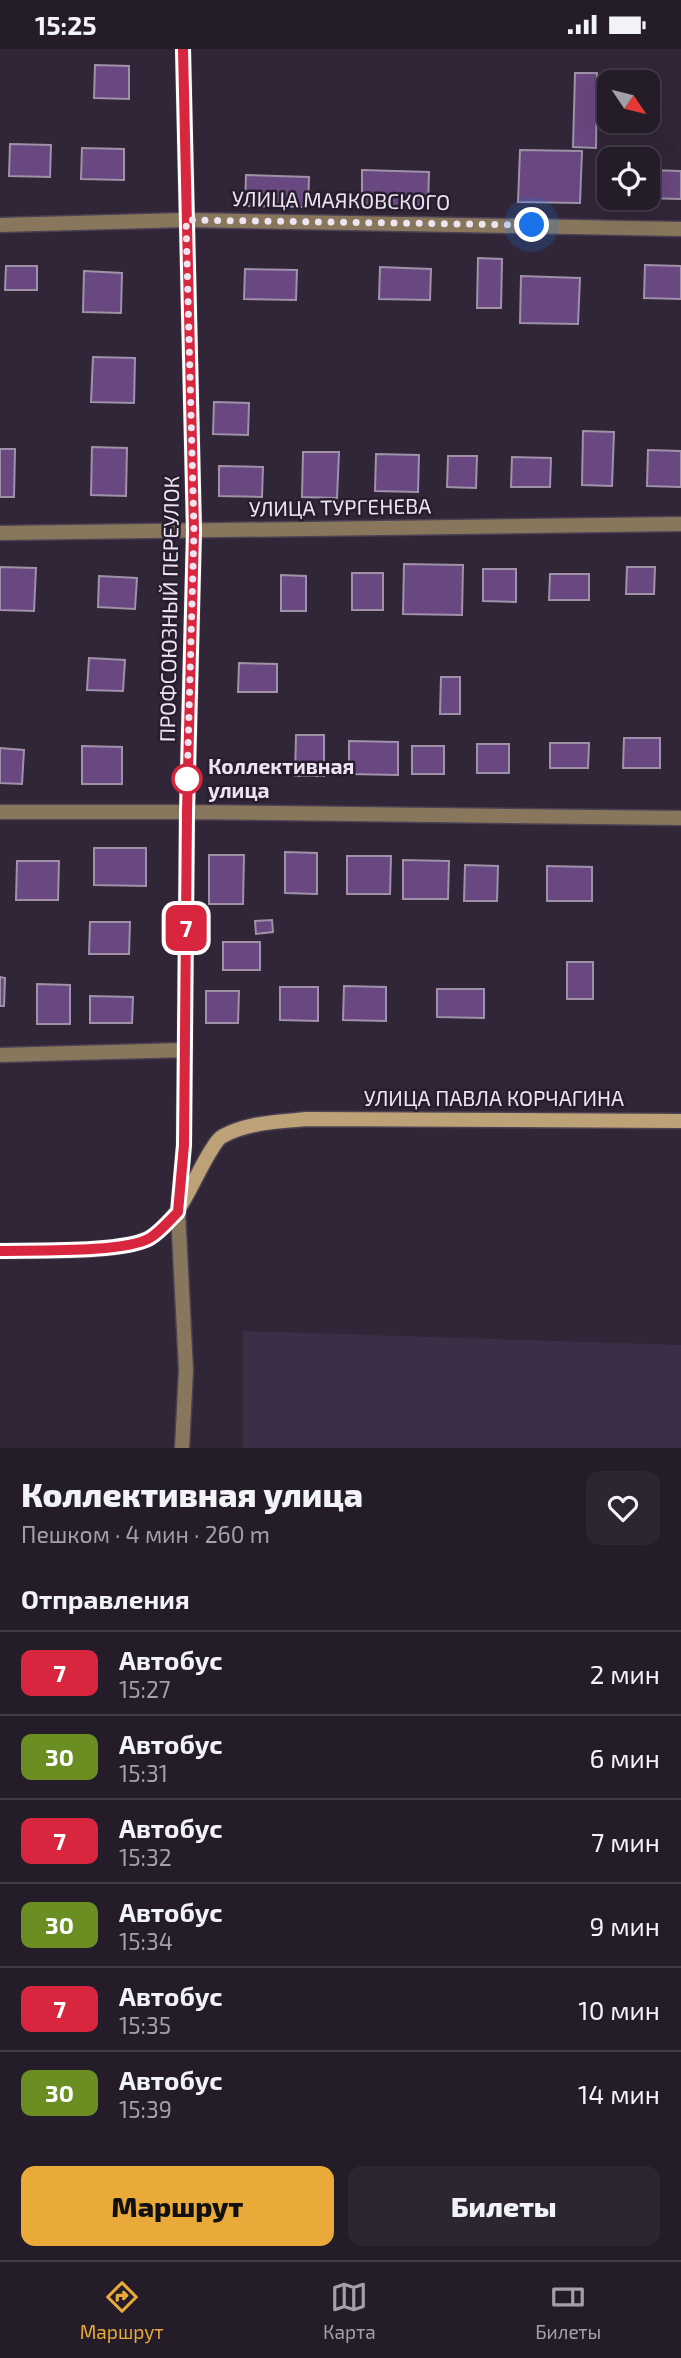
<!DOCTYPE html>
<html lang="ru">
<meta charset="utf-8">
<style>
:root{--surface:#251c2a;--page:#2d2532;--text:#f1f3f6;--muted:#a3a1a8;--line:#423a47;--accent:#eaaa39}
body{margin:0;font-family:"Exo 2",sans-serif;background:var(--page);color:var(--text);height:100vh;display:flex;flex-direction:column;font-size:26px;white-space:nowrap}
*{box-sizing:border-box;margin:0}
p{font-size:23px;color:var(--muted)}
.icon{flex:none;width:38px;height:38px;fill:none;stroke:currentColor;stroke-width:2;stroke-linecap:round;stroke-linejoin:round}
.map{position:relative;height:1399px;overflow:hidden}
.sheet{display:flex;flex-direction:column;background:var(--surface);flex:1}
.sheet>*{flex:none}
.badge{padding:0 14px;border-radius:10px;font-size:24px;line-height:46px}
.needle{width:46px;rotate:125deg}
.tools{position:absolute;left:597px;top:21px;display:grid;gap:14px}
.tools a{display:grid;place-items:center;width:63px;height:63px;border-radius:14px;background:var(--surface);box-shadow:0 7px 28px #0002,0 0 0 2px var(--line);font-size:35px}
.you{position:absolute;width:35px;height:35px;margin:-18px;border:5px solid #fff;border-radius:50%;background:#1a73e8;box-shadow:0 0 0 10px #1a73e833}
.map>.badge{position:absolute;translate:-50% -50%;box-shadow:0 0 0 4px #fff}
h2{padding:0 21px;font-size:26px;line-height:63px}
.round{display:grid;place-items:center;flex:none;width:74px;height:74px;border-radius:14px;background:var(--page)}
.headline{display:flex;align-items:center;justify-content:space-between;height:119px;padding:0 21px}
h1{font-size:33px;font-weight:800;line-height:52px}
.primary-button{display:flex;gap:14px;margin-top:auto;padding:14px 21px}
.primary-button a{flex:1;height:80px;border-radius:14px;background:var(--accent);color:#111;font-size:28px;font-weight:800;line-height:80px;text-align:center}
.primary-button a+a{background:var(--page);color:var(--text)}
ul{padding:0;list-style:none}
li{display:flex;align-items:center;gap:21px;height:84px;padding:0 21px;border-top:2px solid var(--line)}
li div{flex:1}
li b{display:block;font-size:26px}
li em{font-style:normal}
li .badge{min-width:77px;font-weight:700;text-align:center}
.status{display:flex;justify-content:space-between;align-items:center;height:49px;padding:0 35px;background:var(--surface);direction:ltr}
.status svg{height:19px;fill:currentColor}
.tab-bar{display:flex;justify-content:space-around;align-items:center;height:98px;border-top:2px solid var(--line);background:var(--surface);font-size:19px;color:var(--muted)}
.tab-bar a{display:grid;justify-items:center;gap:4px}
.tab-bar .active{color:var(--accent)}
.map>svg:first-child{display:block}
</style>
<div class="status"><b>15:25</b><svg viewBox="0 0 49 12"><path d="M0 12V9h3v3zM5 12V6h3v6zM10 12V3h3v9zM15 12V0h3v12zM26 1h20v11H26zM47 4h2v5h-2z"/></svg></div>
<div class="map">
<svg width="681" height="1399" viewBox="0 0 681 1399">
<rect width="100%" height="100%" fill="#312638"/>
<path fill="#3c2e46" d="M243 1282 681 1296V1399H243Z"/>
<path fill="#694780" stroke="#9e91a8" stroke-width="2" d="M95 16 129 17V50L94 49Z
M575 24H597L596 99 573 98Z
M10 95 51 96 50 128 9 127Z
M82 99 124 100V131L81 130Z
M520 101 582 102 580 154 518 153Z
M362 121 429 123 428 158 362 156Z
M648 121 681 122V150L638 149H648Z
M246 126 309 128 308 158 245 157Z
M478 209 502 210 501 259H477Z
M645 216 681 217V250L644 249Z
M6 217H37V241H5Z
M380 218 431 220 430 251 379 250Z
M245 220 297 221 296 251 244 250Z
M84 222 122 224 121 264 83 263Z
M521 227 580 229 578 275 520 274Z
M93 308 135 309 134 354 91 353Z
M214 353 249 354 248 386 213 385Z
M583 382 614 383 612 437 582 436Z
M92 398 127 399 126 447 91 446Z
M0 400H15L14 448H0Z
M648 401 681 402V438L647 437Z
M303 403H339L337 449 302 448Z
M376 405 419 406 418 443 375 442Z
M448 407H477L476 439 447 438Z
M512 408 551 409 550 438H511Z
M219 417 263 418 262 448 219 447Z
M404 515 463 516 462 566 403 565Z
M0 518 36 519 34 562 0 561Z
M627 518H655L654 545H626Z
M483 520H516V553L483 552Z
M352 524H383V561H352Z
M550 525H589V551H549Z
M281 526 306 527V562H281Z
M99 527 137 529 135 560 98 558Z
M89 609 125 611 123 642 87 641Z
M239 614 277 615V643H238Z
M441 628H460V665H440Z
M296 686H324V727H295Z
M624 689H660V719H623Z
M349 692 398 693V726L349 725Z
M550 694H589L588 719H550Z
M477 695H509V724H477Z
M82 697 122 698V735H82Z
M412 697H444V725H412Z
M0 699 24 701 22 735 0 734Z
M94 799H146V837L94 836Z
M285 803 317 804V845L285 844Z
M209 806H244L243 855H209Z
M347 807H391L390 845H347Z
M403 811 449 812 448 850H403Z
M17 812H59L58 851H16Z
M465 816 498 817 497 852H464Z
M547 817 592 818V852H547Z
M272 871 273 883 256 885 255 872Z
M90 873H130L129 905H89Z
M223 893H260V921H223Z
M567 913H593V950H567Z
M0 928 5 929 4 957H0Z
M37 935 70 936V975H37Z
M344 937 386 938V972L343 971Z
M280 938H318V972L280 971Z
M437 940H484V969L437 968Z
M206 942H239L238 974H206Z
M90 947 133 948 132 974H90Z"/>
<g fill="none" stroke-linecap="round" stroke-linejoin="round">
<defs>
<path id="street" d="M0 176 186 171 681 180
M0 484 681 475
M0 763H187L681 769
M0 1006 185 1001
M182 1399 186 1321 178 1163 184 1096 187 763 194 482 183 0"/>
<path id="secondary" d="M0 1202C36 1201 119 1205 149 1189 179 1174 193 1130 210 1103 214 1097 217 1090 223 1087 249 1073 278 1073 307 1070L681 1072"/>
</defs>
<use href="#street" stroke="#4b4152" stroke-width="17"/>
<use href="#secondary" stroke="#4b4152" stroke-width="17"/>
<use href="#street" stroke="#89775d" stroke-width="14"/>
<use href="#secondary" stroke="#bea277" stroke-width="14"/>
</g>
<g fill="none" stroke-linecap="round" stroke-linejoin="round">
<defs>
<path id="line" d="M0 1202C33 1201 124 1204 150 1189 160 1183 170 1171 178 1163L184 1096 187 763 194 482 183 0"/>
</defs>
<use href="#line" stroke="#fff" stroke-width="16"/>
<use href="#line" stroke="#d7263d" stroke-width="10"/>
<path stroke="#ece5f1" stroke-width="7" stroke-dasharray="0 12.6" d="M187 730V737L194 482 186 171 532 176"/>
</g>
<circle fill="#fff" stroke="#d7263d" stroke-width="3.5" cx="187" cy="730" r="14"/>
<g text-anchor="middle" stroke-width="5" stroke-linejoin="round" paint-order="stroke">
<g font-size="21" fill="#ece5f1" stroke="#271d2e">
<text transform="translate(341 152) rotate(1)" y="7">УЛИЦА МАЯКОВСКОГО</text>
<text transform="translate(340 459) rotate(-1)" y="7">УЛИЦА ТУРГЕНЕВА</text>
<text transform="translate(170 560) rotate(-89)" y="7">ПРОФСОЮЗНЫЙ ПЕРЕУЛОК</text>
<text x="494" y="1057">УЛИЦА ПАВЛА КОРЧАГИНА</text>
</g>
<g font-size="21" font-weight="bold" fill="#ece5f1" stroke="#271d2e" text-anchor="start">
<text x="208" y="725">Коллективная<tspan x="208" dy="24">улица</tspan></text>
</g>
</g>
</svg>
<div class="tools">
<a><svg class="needle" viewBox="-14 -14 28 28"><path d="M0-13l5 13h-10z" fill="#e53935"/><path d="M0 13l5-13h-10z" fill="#a3a1a8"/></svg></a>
<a><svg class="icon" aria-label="locate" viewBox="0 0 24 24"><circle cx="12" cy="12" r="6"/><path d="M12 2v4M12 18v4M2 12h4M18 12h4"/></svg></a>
</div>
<div class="you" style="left:532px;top:176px"></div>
<b class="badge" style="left:186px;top:879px;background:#d7263d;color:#fff">7</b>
</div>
<section class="sheet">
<div class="headline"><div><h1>Коллективная улица</h1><p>Пешком · 4 мин · 260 m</p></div><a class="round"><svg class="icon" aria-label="heart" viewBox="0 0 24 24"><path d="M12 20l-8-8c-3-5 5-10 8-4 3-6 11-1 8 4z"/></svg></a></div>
<h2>Отправления</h2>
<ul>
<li><span class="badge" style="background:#d7263d;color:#fff">7</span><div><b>Автобус</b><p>15:27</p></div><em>2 мин</em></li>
<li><span class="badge" style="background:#6b8e23;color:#fff">30</span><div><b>Автобус</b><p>15:31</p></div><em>6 мин</em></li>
<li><span class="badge" style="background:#d7263d;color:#fff">7</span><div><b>Автобус</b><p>15:32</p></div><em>7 мин</em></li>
<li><span class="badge" style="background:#6b8e23;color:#fff">30</span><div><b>Автобус</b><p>15:34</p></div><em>9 мин</em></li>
<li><span class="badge" style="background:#d7263d;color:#fff">7</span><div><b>Автобус</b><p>15:35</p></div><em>10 мин</em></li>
<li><span class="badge" style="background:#6b8e23;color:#fff">30</span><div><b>Автобус</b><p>15:39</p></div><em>14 мин</em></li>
</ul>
<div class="primary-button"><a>Маршрут</a><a>Билеты</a></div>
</section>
<nav class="tab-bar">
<a class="active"><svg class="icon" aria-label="directions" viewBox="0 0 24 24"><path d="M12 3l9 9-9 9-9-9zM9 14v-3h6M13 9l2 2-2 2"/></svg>Маршрут</a>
<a><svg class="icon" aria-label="map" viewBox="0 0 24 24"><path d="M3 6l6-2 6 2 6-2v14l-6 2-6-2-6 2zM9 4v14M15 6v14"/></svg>Карта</a>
<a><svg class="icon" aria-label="tickets" viewBox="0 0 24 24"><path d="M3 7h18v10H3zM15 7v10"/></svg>Билеты</a>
</nav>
